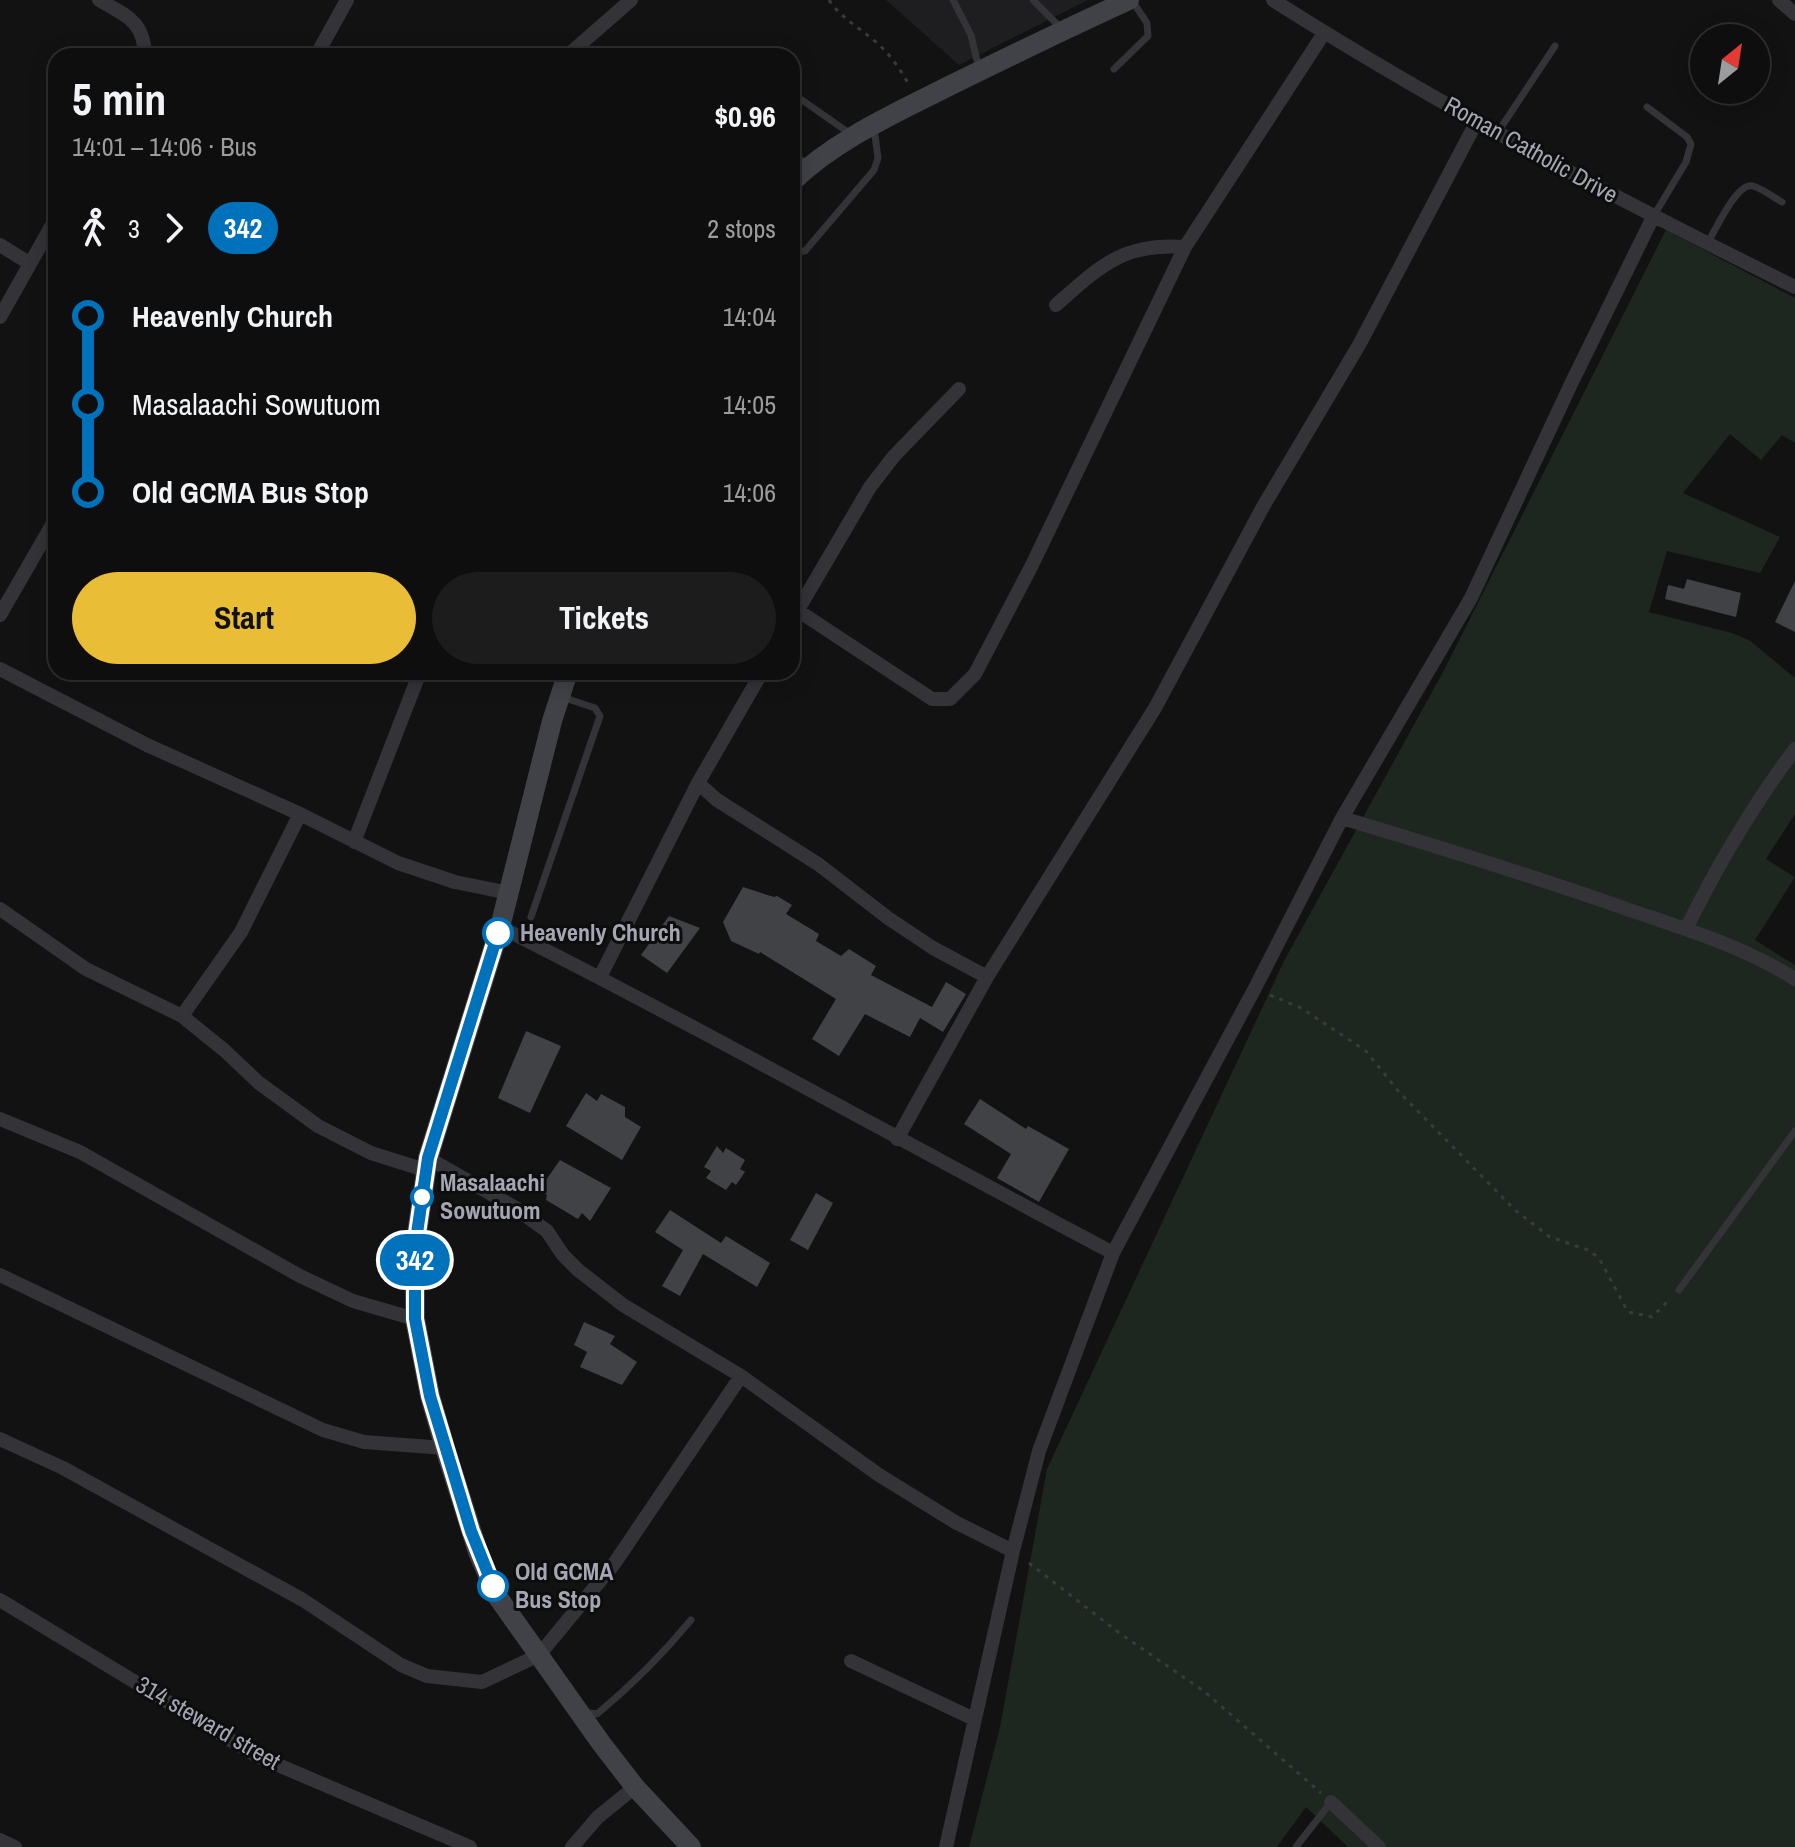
<!DOCTYPE html>
<meta charset="utf-8">
<style>
:root{--surface:#0e0e0e;--page:#1c1c1c;--text:#f1f3f6;--muted:#9b9c9e;--line:#2e2e2e;--accent:#e9bd35}
body{margin:0;font-family:"Archivo Narrow",sans-serif;background:var(--page);color:var(--text);height:100vh;display:flex;flex-direction:column;font-size:30px;white-space:nowrap}
*{box-sizing:border-box;margin:0}
p{font-size:26px;color:var(--muted)}
.icon{flex:none;width:44px;height:44px;fill:none;stroke:currentColor;stroke-width:2;stroke-linecap:round;stroke-linejoin:round}
.map{position:relative;flex:1;overflow:hidden}
.drawer{position:absolute;left:48px;top:48px;width:752px;height:632px;display:flex;flex-direction:column;background:var(--surface);border-radius:24px;box-shadow:0 4px 20px #0003,0 0 0 2px var(--line)}
.drawer>*{flex:none}
.badge{padding:0 16px;border-radius:26px;font-size:28px;line-height:52px}
.needle{width:52px;rotate:30deg}
.fabs{position:absolute;left:1690px;top:24px;display:grid;gap:16px}
.fabs a{display:grid;place-items:center;width:80px;height:80px;border-radius:50%;background:var(--surface);box-shadow:0 4px 20px #0003,0 0 0 2px var(--line);font-size:40px}
.map>.badge{position:absolute;translate:-50% -50%;box-shadow:0 0 0 4px #fff}
.legs{display:flex;align-items:center;gap:12px;height:88px;padding:0 24px;font-size:26px}
.legs p{margin-inline-start:auto}
.summary{display:flex;align-items:center;justify-content:space-between;height:136px;padding:0 24px}
h1{font-size:44px;font-weight:700;line-height:60px}
.cta{display:flex;gap:16px;margin-top:auto;padding:16px 24px}
.cta a{flex:1;height:92px;border-radius:48px;background:var(--accent);color:#111;font-size:32px;font-weight:700;line-height:92px;text-align:center}
.cta a+a{background:var(--page);color:var(--text)}
ul{padding:0 24px;list-style:none}
li{display:flex;align-items:center;gap:28px;height:88px;font-size:30px}
li i{display:grid;place-items:center;width:12px;height:100%;margin:0 10px;background:currentColor}
li i::after{content:'';width:20px;height:20px;margin:-10px;border:6px solid;border-radius:50%;background:var(--surface)}
li p{margin-inline-start:auto}
li:first-child i{background:linear-gradient(#0000 50%,currentColor 0)}
li:last-child i{background:linear-gradient(currentColor 50%,#0000 0)}
.map>svg:first-child{display:block}
</style>
<div class="map">
<svg width="1795" height="1847" viewBox="0 0 1795 1847">
<rect width="100%" height="100%" fill="#121213"/>
<path fill="#1e1e20" d="M886 0H1088L959 65Z"/>
<path fill="#1e2620" d="M1666 230 1795 298V443L1782 435 1761 460 1730 434 1683 493 1780 537 1760 573 1667 551 1649 612 1732 633 1749 640 1795 678V814L1766 859 1795 877 1755 940 1795 965V1847H1348L1306 1807 1277 1847H969L1000 1727 1047 1469 1284 961 1443 672Z"/>
<path fill="#414246" d="M1687 579 1741 593 1736 617 1665 599 1668 585 1684 589Z
M1795 581V632L1775 622Z
M743 887 774 897 777 896 792 905 786 914 819 934 816 941 841 956 849 949 876 966 871 975 932 1007 946 982 966 994 943 1032 920 1018 910 1037 865 1014 839 1056 812 1039 836 999 760 952 759 954 731 941 723 922Z
M669 916 700 928 667 973 641 955Z
M526 1031 561 1046 530 1113 498 1098Z
M586 1093 597 1101 601 1094 625 1107V1117L641 1127 622 1160 566 1126Z
M980 1099 1026 1129 1028 1126 1069 1149 1039 1202 997 1178 1011 1154 964 1124Z
M717 1146 723 1153 726 1148 745 1160 740 1169 745 1172 736 1185 732 1182 726 1190 706 1178 711 1171 704 1167Z
M560 1160 611 1188 590 1221 582 1213 578 1219 546 1200 547 1195 539 1190Z
M816 1193 833 1203 808 1250 790 1240Z
M670 1210 721 1243 726 1236 770 1263 757 1287 703 1254 680 1296 662 1286 683 1250 655 1232Z
M584 1322 615 1336 610 1344 637 1362 622 1385 580 1367 587 1352 574 1345Z"/>
<g fill="none" stroke-linecap="round" stroke-linejoin="round">
<path stroke="#393a3f" stroke-width="3" stroke-dasharray="4 6" stroke-linecap="butt" d="M829 0C842 19 860 28 877 43 890 54 900 69 908 83
M1270 995 1301 1008 1366 1051 1399 1092 1515 1210 1550 1237 1588 1250 1599 1258 1628 1312 1652 1317 1670 1299
M1029 1563 1118 1632 1205 1692 1321 1793"/>
<path stroke="#333338" stroke-width="7" d="M953 0 971 35 979 69
M1033 0 1063 30
M1114 69 1148 36 1147 23 1133 2
M792 93 852 135
M1647 107 1687 137 1691 144 1686 162 1653 217
M1498 132 1555 46
M792 153 806 164
M1707 244C1715 231 1737 181 1753 186 1763 189 1773 197 1782 202
M792 251H805L874 170 878 158 874 128
M531 917 600 716 595 708 562 697
M1679 1290 1795 1131
M584 1712 597 1714C632 1685 662 1655 691 1620
M1296 1847 1331 1802"/>
<path stroke="#333338" stroke-width="14" d="M99 0C127 16 144 21 145 56
M1273 0C1441 107 1617 199 1795 287
M1779 0 1795 14
M316 56 347 0
M567 56 631 0
M0 245 29 263
M1056 305C1100 266 1124 242 1185 247
M0 317 56 218
M797 610 932 699H950L975 674 1032 565 1185 247 1324 33
M0 615 56 518
M792 620 870 487 894 456 959 389
M0 669 147 745 300 814 398 863 455 882 509 893
M698 783 717 800 818 864 888 918 933 948 987 977
M1342 818C1436 846 1529 875 1621 907 1681 928 1741 945 1795 979
M354 842 420 672
M0 909 86 969 182 1016 224 1050 259 1083 318 1126 371 1153 425 1170
M500 927C707 1031 908 1145 1113 1253
M1686 929C1717 866 1753 805 1795 749
M600 977 698 783 762 672
M182 1016 241 932 300 814
M0 1119 80 1152 300 1276 353 1301 415 1319
M897 1139 987 977 1155 708 1264 505 1359 345 1477 121
M428 1158 514 1207 547 1231 563 1255 578 1270 623 1305 741 1376 879 1475 955 1522 1013 1551
M0 1275 323 1430 364 1442 445 1448
M0 1439 63 1468 303 1600 401 1665 427 1676 482 1682 539 1655 614 1564 741 1376
M0 1600 257 1756 470 1847
M851 1661 974 1719
M1331 1802 1379 1847
M0 1840 15 1847
M572 1847 598 1817 635 1787
M946 1847 1013 1551 1039 1451 1113 1253 1255 988 1342 818 1471 598 1571 384 1653 217"/>
<path stroke="#414248" stroke-width="20" d="M792 182C835 140 894 114 947 87 1008 57 1068 28 1129 0
M568 672 552 721 500 927 428 1158 415 1247V1319L430 1396 445 1448 478 1552 497 1596 601 1743 635 1787 691 1847"/>
</g>
<g fill="none" stroke-linecap="round" stroke-linejoin="round">
<defs>
<path id="line-1" d="M493 1586 471 1531 430 1396 415 1319V1247L428 1158 498 933"/>
</defs>
<use href="#line-1" stroke="#fff" stroke-width="18"/>
<use href="#line-1" stroke="#0072bc" stroke-width="12"/>
</g>
<g fill="#fff" stroke="#0072bc" stroke-width="4">
<circle cx="498" cy="933" r="14"/>
<circle cx="422" cy="1197" r="10"/>
<circle cx="493" cy="1586" r="14"/>
</g>
<g text-anchor="middle" stroke-width="6" stroke-linejoin="round" paint-order="stroke">
<g font-size="24" fill="#a4a7b3" stroke="#0d0d0e">
<text transform="translate(1531 150) rotate(29)" y="8">Roman Catholic Drive</text>
<text transform="translate(208 1723) rotate(30)" y="8">314 steward street</text>
</g>
<g font-size="24" font-weight="bold" fill="#a4a7b3" stroke="#0d0d0e" text-anchor="start">
<text x="520" y="941">Heavenly Church</text>
<text x="440" y="1191">Masalaachi<tspan x="440" dy="28">Sowutuom</tspan></text>
<text x="515" y="1580">Old GCMA<tspan x="515" dy="28">Bus Stop</tspan></text>
</g>
</g>
</svg>
<div class="fabs">
<a><svg class="needle" viewBox="-14 -14 28 28"><path d="M0-13l5 13h-10z" fill="#e53935"/><path d="M0 13l5-13h-10z" fill="#9b9c9e"/></svg></a>
</div>
<b class="badge" style="left:415px;top:1260px;background:#0072bc;color:#fff">342</b>
<section class="drawer">
<div class="summary"><div><h1>5 min</h1><p>14:01 – 14:06 · Bus</p></div><b>$0.96</b></div>
<div class="legs"><svg class="icon" aria-label="walk" viewBox="0 0 24 24"><circle cx="13" cy="4" r="2"/><path d="M13 8l-2 6 4 7M11 14l-3 7M7 12l3-4h3l4 4"/></svg>3<svg class="icon" aria-label="forward" viewBox="0 0 24 24"><path d="M9 5l7 7-7 7"/></svg><b class="badge" style="background:#0072bc;color:#fff">342</b><p>2 stops</p></div>
<ul>
<li><i style="color:#0072bc"></i><b>Heavenly Church</b><p>14:04</p></li>
<li><i style="color:#0072bc"></i><span>Masalaachi Sowutuom</span><p>14:05</p></li>
<li><i style="color:#0072bc"></i><b>Old GCMA Bus Stop</b><p>14:06</p></li>
</ul>
<div class="cta"><a>Start</a><a>Tickets</a></div>
</section>
</div>
